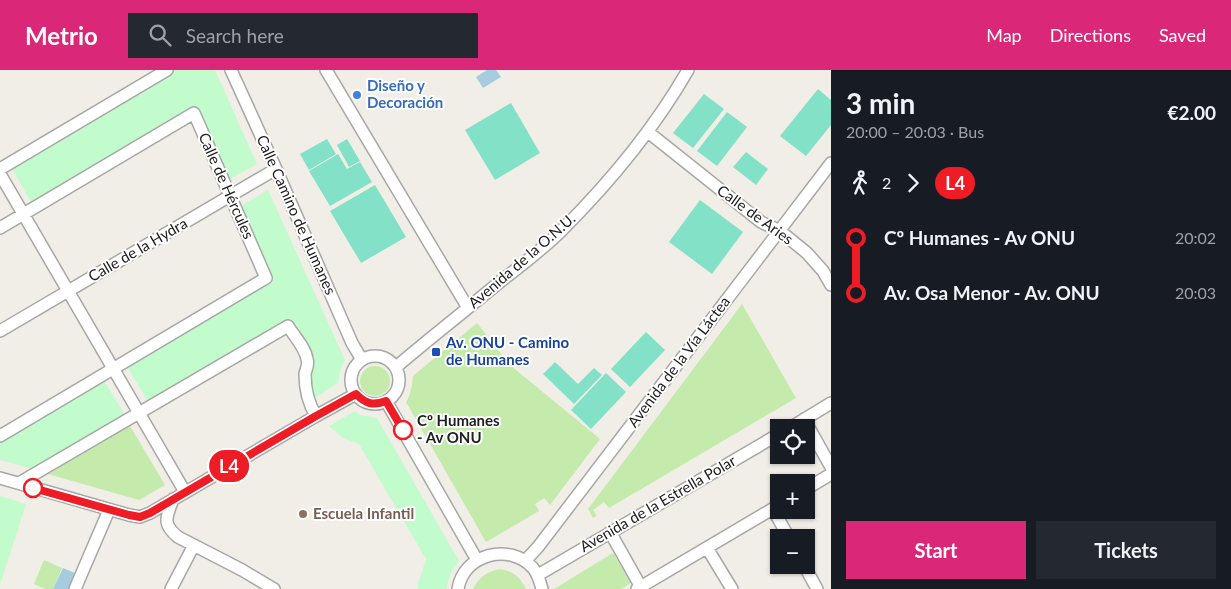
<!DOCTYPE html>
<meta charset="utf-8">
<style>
:root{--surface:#171b24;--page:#242831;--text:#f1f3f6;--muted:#9ea1a6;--accent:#db2777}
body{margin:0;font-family:Lato,sans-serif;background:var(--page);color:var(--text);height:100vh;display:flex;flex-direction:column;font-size:19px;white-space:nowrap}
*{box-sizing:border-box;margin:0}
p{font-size:16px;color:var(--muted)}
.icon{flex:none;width:28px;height:28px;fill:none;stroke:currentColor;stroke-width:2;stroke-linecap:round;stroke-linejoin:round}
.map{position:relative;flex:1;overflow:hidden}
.details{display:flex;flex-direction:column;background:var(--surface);width:400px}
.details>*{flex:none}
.badge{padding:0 10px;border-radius:16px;font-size:18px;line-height:32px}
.tools{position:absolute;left:770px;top:349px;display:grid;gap:10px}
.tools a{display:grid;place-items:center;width:45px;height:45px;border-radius:0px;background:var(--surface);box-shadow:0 1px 4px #0004;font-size:25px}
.map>.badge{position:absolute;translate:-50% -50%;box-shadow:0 0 0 2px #fff}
.legs{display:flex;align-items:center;gap:8px;height:55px;padding:0 15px;font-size:16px}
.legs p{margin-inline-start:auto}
.headline{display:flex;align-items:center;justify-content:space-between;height:85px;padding:0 15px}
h1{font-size:28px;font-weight:700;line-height:38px}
.primary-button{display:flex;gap:10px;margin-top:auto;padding:10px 15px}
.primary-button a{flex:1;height:58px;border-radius:0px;background:var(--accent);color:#fff;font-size:20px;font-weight:700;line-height:58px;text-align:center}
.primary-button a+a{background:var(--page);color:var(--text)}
ul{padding:0 15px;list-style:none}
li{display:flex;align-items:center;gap:18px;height:55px;font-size:19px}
li i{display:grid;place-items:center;width:8px;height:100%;margin:0 6px;background:currentColor}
li i::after{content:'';width:12px;height:12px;margin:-6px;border:4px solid;border-radius:50%;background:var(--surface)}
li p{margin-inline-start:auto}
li:first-child i{background:linear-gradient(#0000 50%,currentColor 0)}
li:last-child i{background:linear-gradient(currentColor 50%,#0000 0)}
header{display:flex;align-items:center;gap:30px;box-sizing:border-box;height:70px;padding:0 25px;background:var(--accent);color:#fff}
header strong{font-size:24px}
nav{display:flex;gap:28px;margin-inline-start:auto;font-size:18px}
.search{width:350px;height:45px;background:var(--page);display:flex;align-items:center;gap:12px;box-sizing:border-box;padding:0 18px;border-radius:0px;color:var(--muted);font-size:19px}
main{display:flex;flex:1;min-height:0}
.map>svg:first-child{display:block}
</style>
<header>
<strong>Metrio</strong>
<div class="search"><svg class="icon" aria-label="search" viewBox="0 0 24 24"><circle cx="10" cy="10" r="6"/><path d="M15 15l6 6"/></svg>Search here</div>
<nav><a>Map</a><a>Directions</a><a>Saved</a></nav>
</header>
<main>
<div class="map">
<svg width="831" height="519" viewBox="0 0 831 519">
<rect width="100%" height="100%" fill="#f0eee6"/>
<path fill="#c4ebab" d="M742 234 796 328 609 438 604 432 593 440 597 446 593 448 588 439Z
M477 253 510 295 600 369 550 435 544 428 535 434 539 441 486 472 406 332C411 324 412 316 413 306Z
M360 311a15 15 0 1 1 30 0a15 15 0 1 1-30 0Z
M130 356 165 415 139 430 48 404Z
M613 483 631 513 621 519H554Z
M44 490 62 498 53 519H45L34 514Z
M500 499C513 501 520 507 526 519H473C479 507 486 502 500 499Z"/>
<path fill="#c2fbcc" d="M176 0H215L257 94 228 110 194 37 31 132 12 98Z
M268 120 345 290 340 301 338 313 313 329 310 314 313 289 291 248 148 332 127 296 273 211 239 137Z
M104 311 125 345 33 399 0 390V370Z
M355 341 360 345 377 348 459 491 451 503 446 519H418V514L426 489 359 374 343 368 329 356Z
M0 426 26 434 0 515Z"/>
<path fill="#82e1c6" d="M818 19 831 30V55L806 86 780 66Z
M704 24 724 39 693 78 673 63Z
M511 33 540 83 495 110 465 60Z
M727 42 747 57 717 96 697 81Z
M327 69 336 84 309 100 300 84Z
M347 69 360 91 349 97 337 75Z
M746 82 768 99 756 115 733 97Z
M338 84 347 99 360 92 372 112 330 136 309 101Z
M375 115 406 167 361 193 330 141Z
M700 130 743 162 712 204 669 172Z
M646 262 665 280 630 317 611 299Z
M555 292 578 314 594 298 602 305 574 334 543 304Z
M606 303 626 322 591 359 571 340Z"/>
<path fill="#a5ccdf" d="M487 0H496L501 7 483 18 476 7Z
M63 498 75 503 68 519H53Z"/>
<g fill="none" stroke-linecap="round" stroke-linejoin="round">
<defs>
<path id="minor" d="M231 0 276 99 352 273 362 290
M326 0 468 238
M648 62 761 152 780 161 807 183 823 201 831 215
M0 99 167 0
M0 104 185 422
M0 158 194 43 266 208 0 366
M0 261 276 99
M351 310a24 24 0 1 1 48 0a24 24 0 1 1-48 0Z
M396 297C430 268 466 240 501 211 522 195 543 179 562 160 610 112 654 59 688 0
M386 331 477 490
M804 349 831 397
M790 358 831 333
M0 408 129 445 140 447 150 443 316 346 356 324
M19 413 288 256C294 266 305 277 307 289 309 295 306 299 305 304 305 319 308 333 316 346
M806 419 831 404
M173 429C167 447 161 453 178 467L242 500 274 519
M773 439 789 468
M610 462 642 519
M707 478 732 519
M525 491 538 477 831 93
M804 495 817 519
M538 505 779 364
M75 519 109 440
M171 519 194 475
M458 519C463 484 510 472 533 498 538 504 540 511 542 519
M637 519 779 435"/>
</defs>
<use href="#minor" stroke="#a7a7a7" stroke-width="14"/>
<use href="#minor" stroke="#fff" stroke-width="11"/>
</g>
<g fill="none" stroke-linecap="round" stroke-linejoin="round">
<defs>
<path id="line-1" d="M33 418 129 445 140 447 150 443 316 346 356 324C366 334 373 336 386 331L403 360"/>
</defs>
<use href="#line-1" stroke="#fff" stroke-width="11"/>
<use href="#line-1" stroke="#ee1c25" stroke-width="8"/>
</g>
<circle fill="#3f7fe0" stroke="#fff" stroke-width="2" cx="357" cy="25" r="5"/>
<rect fill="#1a4fb4" stroke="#fff" stroke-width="2" x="431" y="277" width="10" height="10" rx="2.5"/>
<g fill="#fff" stroke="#ee1c25" stroke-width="2.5">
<circle cx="403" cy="360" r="9"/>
<circle cx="33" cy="418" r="9"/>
</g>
<circle fill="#8d6e63" stroke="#fff" stroke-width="2" cx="303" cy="444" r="5"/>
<g text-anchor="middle" stroke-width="4" stroke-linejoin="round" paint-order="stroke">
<g font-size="15" font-weight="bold" fill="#366cbe" stroke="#fff" text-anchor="start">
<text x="367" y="21">Diseño y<tspan x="367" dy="17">Decoración</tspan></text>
</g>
<g font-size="15" fill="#202020" stroke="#fff">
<text transform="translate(226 116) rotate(66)" y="5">Calle de Hércules</text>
<text transform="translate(296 145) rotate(66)" y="5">Calle Camino de Humanes</text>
<text transform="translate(755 145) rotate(36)" y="5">Calle de Aries</text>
<text transform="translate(138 180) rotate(-30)" y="5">Calle de la Hydra</text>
<text transform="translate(522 191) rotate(-41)" y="5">Avenida de la O.N.U.</text>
<text transform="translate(679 292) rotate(-53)" y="5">Avenida de la Vía Láctea</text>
<text transform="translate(658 434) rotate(-30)" y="5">Avenida de la Estrella Polar</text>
</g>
<g font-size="15" font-weight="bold" fill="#164399" stroke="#fff" text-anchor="start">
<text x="446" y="278">Av. ONU - Camino<tspan x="446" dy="17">de Humanes</tspan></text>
</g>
<g font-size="15" font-weight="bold" fill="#202020" stroke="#fff" text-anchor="start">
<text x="417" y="356">Cº Humanes<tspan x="417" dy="17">- Av ONU</tspan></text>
</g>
<g font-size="15" font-weight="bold" fill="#785e54" stroke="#fff" text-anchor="start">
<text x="313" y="449">Escuela Infantil</text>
</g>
</g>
</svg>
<div class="tools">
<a><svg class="icon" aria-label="locate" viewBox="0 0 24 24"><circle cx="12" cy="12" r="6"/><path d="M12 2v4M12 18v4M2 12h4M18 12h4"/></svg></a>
<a>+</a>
<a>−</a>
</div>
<b class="badge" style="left:229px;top:396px;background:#ee1c25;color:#fff">L4</b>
</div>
<section class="details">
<div class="headline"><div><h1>3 min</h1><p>20:00 – 20:03 · Bus</p></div><b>€2.00</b></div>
<div class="legs"><svg class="icon" aria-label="walk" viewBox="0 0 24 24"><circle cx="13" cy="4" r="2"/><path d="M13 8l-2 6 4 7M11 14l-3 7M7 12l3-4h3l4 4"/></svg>2<svg class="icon" aria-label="forward" viewBox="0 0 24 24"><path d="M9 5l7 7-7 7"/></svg><b class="badge" style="background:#ee1c25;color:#fff">L4</b></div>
<ul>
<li><i style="color:#ee1c25"></i><b>Cº Humanes - Av ONU</b><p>20:02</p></li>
<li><i style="color:#ee1c25"></i><b>Av. Osa Menor - Av. ONU</b><p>20:03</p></li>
</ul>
<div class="primary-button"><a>Start</a><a>Tickets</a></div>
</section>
</main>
